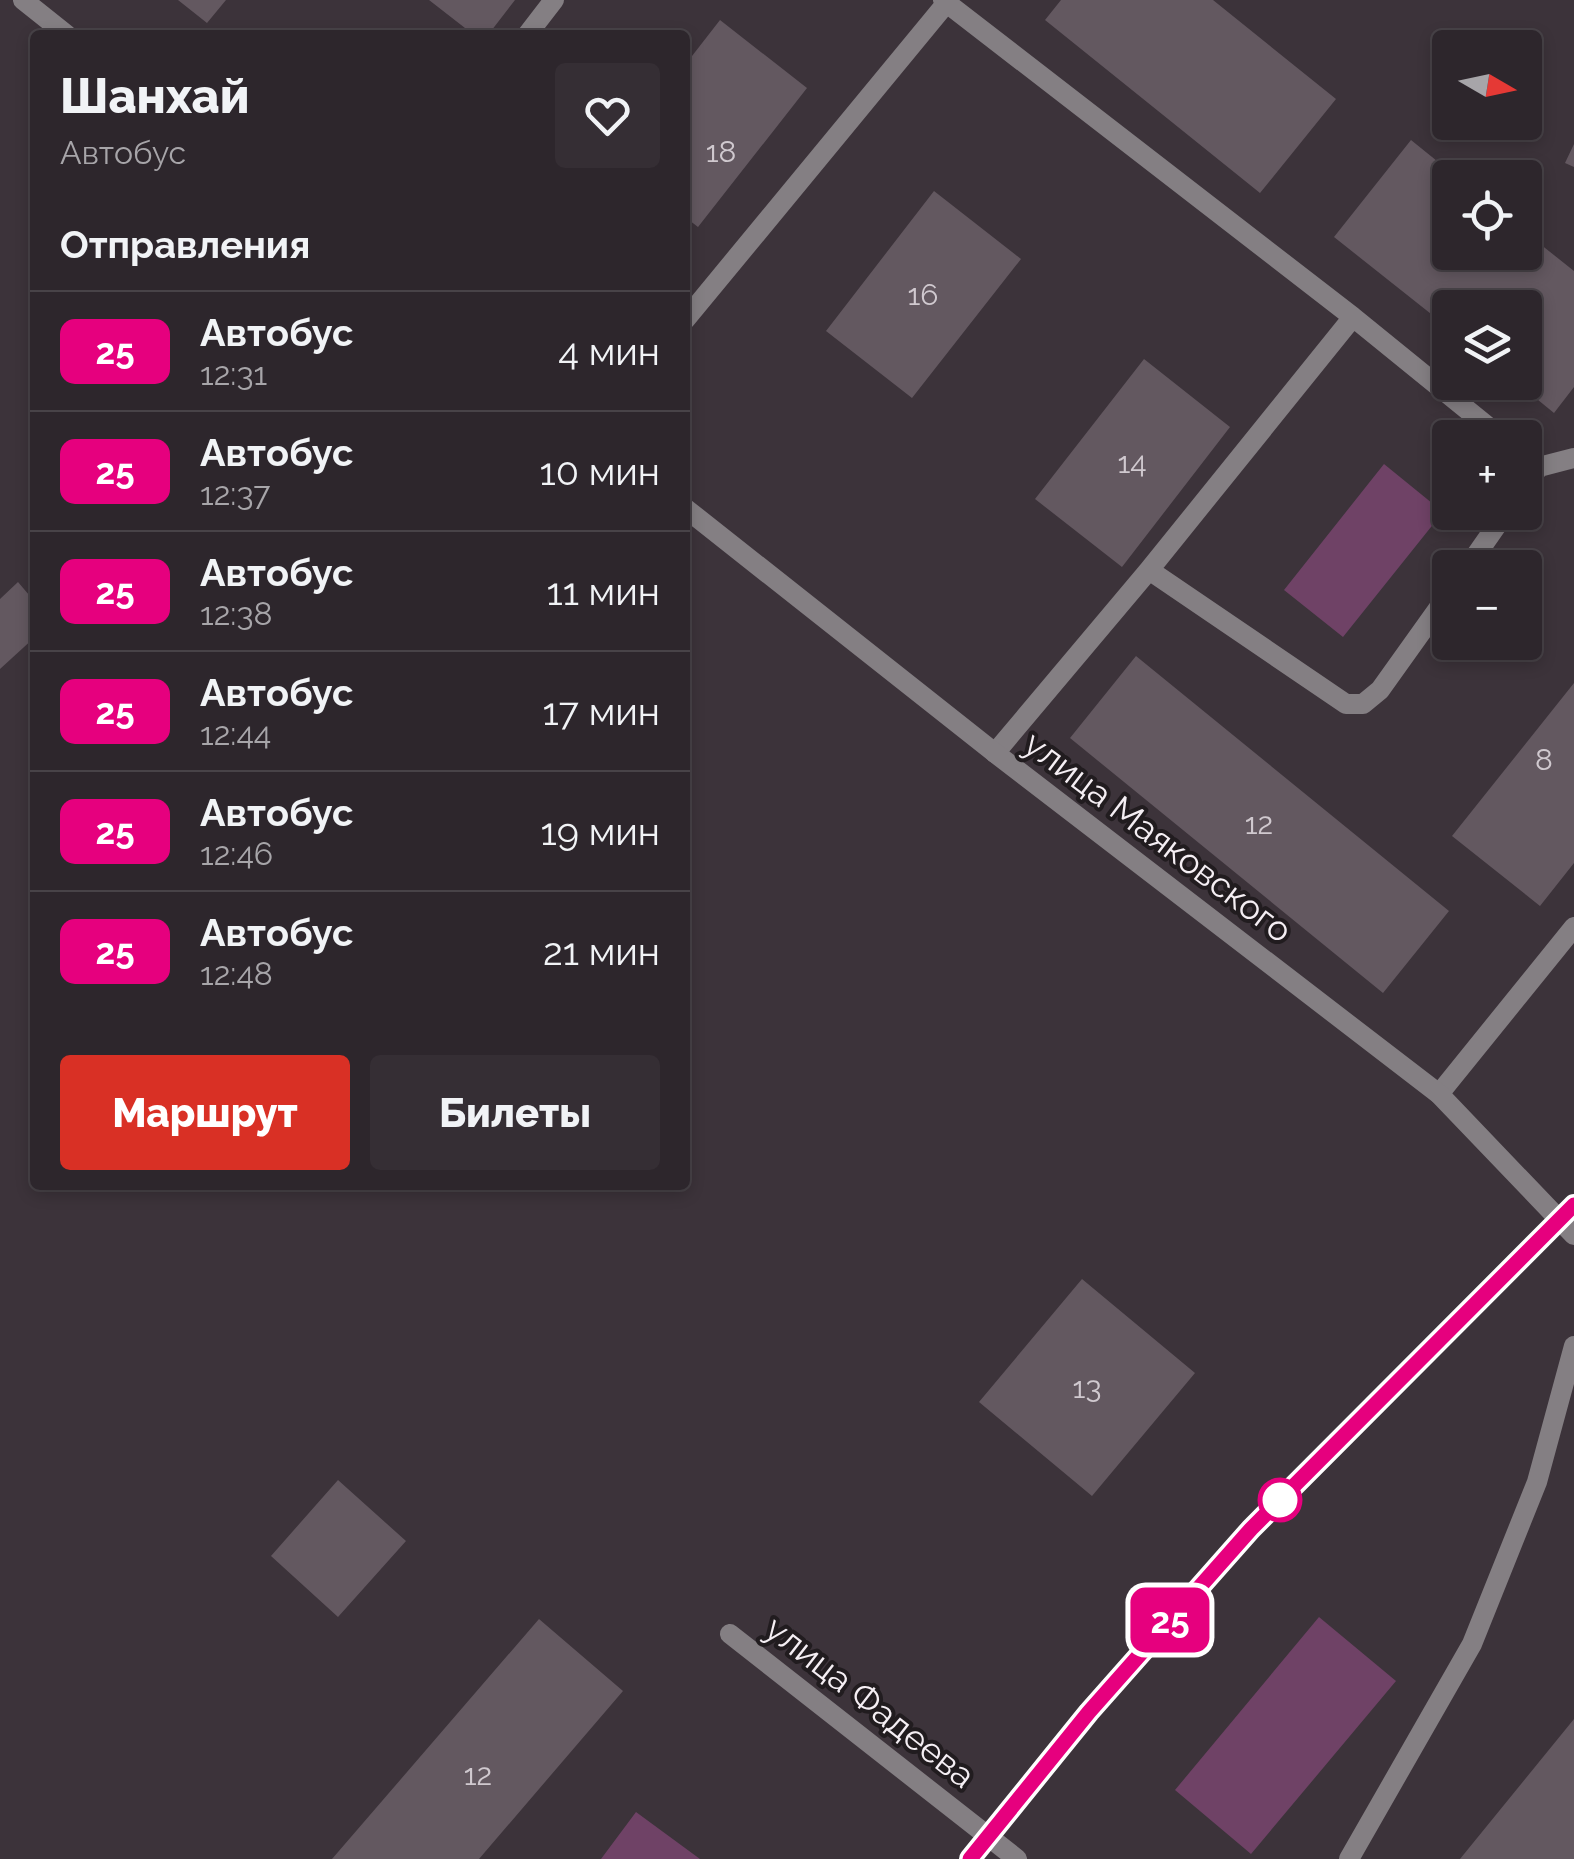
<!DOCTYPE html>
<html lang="ru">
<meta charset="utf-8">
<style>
:root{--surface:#2d262c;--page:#352e34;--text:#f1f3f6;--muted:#a7a5a9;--line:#484348;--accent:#d93025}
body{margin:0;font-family:Raleway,sans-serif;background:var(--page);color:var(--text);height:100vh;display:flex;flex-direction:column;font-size:38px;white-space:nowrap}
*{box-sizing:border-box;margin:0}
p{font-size:32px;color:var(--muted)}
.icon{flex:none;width:55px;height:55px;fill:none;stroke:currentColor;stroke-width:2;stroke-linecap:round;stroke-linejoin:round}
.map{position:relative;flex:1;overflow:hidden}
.drawer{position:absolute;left:30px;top:30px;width:660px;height:1160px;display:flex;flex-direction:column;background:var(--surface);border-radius:10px;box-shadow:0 5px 15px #0003,0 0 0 2px var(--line)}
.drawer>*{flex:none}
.badge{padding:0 20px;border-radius:15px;font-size:35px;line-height:65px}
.needle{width:65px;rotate:99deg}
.fabs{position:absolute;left:1432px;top:30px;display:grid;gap:20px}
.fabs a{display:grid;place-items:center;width:110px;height:110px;border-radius:10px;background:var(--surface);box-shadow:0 5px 15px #0003,0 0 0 2px var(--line);font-size:50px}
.map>.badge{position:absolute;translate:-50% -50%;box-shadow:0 0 0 5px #fff}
h2{padding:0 30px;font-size:38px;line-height:90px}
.round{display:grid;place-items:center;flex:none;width:105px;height:105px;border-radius:10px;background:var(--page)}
.overview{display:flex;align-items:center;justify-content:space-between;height:170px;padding:0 30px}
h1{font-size:48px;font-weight:800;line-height:75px}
.button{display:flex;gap:20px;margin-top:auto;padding:20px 30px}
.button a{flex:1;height:115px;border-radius:10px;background:var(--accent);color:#fff;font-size:40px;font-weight:800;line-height:115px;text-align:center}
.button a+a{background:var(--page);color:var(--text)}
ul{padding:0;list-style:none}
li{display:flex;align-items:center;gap:30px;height:120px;padding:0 30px;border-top:2px solid var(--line)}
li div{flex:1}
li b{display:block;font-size:38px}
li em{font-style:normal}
li .badge{min-width:110px;font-weight:700;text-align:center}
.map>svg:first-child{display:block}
</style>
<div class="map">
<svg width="1574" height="1859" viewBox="0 0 1574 1859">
<rect width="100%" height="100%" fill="#3c333a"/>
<path fill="#6f4266" d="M1384 464 1443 512 1343 637 1284 590Z
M1319 1617 1396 1681 1251 1854 1175 1790Z
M636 1812 700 1859H601Z"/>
<path fill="#635860" d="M178 0H226L207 23Z
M429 0H515L488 35H474Z
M1061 0H1213L1336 99 1260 193 1045 20Z
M720 20 807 88 698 227 685 217V65Z
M1411 140 1458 178H1450V252H1525V232L1574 271V387L1554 413 1516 382H1525V308H1450V329L1334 237Z
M1574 144V167L1565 163Z
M934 191 1021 259 912 398 826 331Z
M1144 359 1230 427 1122 567 1035 499Z
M18 582 35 602V637L0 669V599Z
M1136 656 1449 911 1383 993 1070 738Z
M1574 683V863L1540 906 1452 836Z
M1082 1279 1195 1373 1092 1496 979 1402Z
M338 1480 406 1541 338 1617 271 1556Z
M539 1619 623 1691 479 1859H332Z
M1574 1719V1859H1460Z"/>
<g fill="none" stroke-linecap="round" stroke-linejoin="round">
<path stroke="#847f83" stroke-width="20" d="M943 0 1353 317 1502 438
M527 35 554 0
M685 320 949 0
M1525 486 1539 467 1574 458
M1467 568 1506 512
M1149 570 1346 704H1363L1380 690 1450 592
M995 753 1149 570 1353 317
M1439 1094 1574 927
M1349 1859 1472 1644 1537 1482 1574 1346"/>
<path stroke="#847f83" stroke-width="20" d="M23 0 67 35
M685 508 995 753 1439 1094 1574 1235
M730 1634 1017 1859"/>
<path stroke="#847f83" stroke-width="20" d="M970 1859 1089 1712 1251 1529 1574 1205"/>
</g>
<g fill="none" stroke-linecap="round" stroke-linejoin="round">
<defs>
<path id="line" d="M970 1859 1089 1712 1251 1529 1574 1205"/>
</defs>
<use href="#line" stroke="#fff" stroke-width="22"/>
<use href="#line" stroke="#e6007e" stroke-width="15"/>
</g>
<circle fill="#fff" stroke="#e6007e" stroke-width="5" cx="1280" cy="1500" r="20"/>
<g text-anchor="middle" stroke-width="8" stroke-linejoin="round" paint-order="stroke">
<g font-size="30" fill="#d0c9cf">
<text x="721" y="162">18</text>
<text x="923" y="305">16</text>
<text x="1132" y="473">14</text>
<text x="1544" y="770">8</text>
<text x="1259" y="834">12</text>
<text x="1087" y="1398">13</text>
<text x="478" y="1785">12</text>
</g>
<g font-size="35" fill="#f5eff4" stroke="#211c1f">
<text transform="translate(1158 837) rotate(37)" y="12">улица Маяковского</text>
<text transform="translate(870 1702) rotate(38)" y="12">улица Фадеева</text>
</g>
</g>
</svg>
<div class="fabs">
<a><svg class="needle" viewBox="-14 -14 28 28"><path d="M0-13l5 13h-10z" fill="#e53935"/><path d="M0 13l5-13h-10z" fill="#a7a5a9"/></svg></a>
<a><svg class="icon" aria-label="locate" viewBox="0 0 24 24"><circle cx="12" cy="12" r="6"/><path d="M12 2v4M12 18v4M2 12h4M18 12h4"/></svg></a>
<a><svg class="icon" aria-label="layers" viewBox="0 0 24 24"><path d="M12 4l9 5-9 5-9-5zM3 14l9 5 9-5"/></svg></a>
<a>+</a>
<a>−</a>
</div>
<b class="badge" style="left:1170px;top:1620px;background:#e6007e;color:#fff">25</b>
<section class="drawer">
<div class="overview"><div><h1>Шанхай</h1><p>Автобус</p></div><a class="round"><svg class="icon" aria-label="heart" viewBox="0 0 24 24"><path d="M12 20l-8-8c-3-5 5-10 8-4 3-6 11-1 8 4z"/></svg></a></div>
<h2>Отправления</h2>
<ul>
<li><span class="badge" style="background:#e6007e;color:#fff">25</span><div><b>Автобус</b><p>12:31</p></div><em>4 мин</em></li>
<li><span class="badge" style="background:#e6007e;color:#fff">25</span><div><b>Автобус</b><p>12:37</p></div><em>10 мин</em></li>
<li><span class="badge" style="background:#e6007e;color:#fff">25</span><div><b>Автобус</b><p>12:38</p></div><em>11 мин</em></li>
<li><span class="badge" style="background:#e6007e;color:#fff">25</span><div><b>Автобус</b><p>12:44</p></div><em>17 мин</em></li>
<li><span class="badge" style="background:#e6007e;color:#fff">25</span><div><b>Автобус</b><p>12:46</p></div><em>19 мин</em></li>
<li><span class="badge" style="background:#e6007e;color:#fff">25</span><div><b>Автобус</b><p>12:48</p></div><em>21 мин</em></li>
</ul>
<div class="button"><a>Маршрут</a><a>Билеты</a></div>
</section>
</div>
